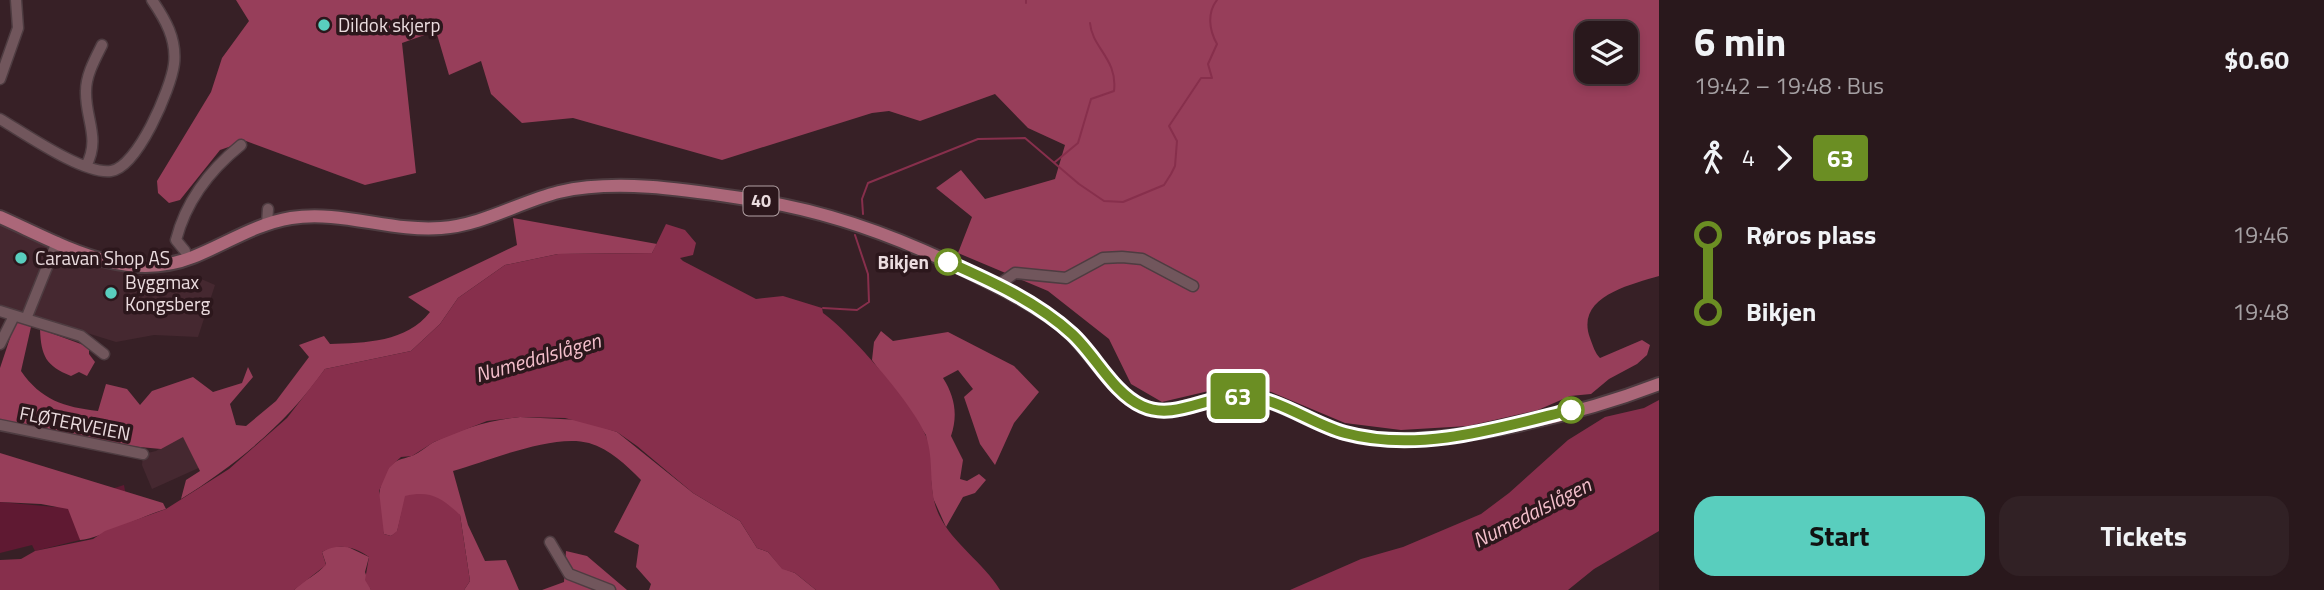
<!DOCTYPE html>
<meta charset="utf-8">
<style>
:root{--surface:#29181c;--page:#312125;--text:#f1f3f6;--muted:#a5a0a3;--line:#45373b;--accent:#59cebe}
body{margin:0;font-family:"Titillium Web",sans-serif;background:var(--page);color:var(--text);height:100vh;display:flex;flex-direction:column;font-size:26px;white-space:nowrap}
*{box-sizing:border-box;margin:0}
p{font-size:23px;color:var(--muted)}
.icon{flex:none;width:38px;height:38px;fill:none;stroke:currentColor;stroke-width:2;stroke-linecap:round;stroke-linejoin:round}
.map{position:relative;flex:1;overflow:hidden}
.drawer{display:flex;flex-direction:column;background:var(--surface);width:665px}
.drawer>*{flex:none}
.badge{padding:0 14px;border-radius:5px;font-size:24px;line-height:46px}
.fabs{position:absolute;left:1575px;top:21px;display:grid;gap:14px}
.fabs a{display:grid;place-items:center;width:63px;height:63px;border-radius:14px;background:var(--surface);box-shadow:0 4px 10px #0003,0 0 0 2px var(--line);font-size:35px}
.map>.badge{position:absolute;translate:-50% -50%;box-shadow:0 0 0 4px #fff}
.legs{display:flex;align-items:center;gap:10px;height:77px;padding:0 35px;font-size:23px}
.legs p{margin-inline-start:auto}
.overview{display:flex;align-items:center;justify-content:space-between;height:119px;padding:0 35px}
h1{font-size:38px;font-weight:700;line-height:52px}
.button{display:flex;gap:14px;margin-top:auto;padding:14px 35px}
.button a{flex:1;height:80px;border-radius:21px;background:var(--accent);color:#111;font-size:28px;font-weight:700;line-height:80px;text-align:center}
.button a+a{background:var(--page);color:var(--text)}
ul{padding:0 35px;list-style:none}
li{display:flex;align-items:center;gap:24px;height:77px;font-size:26px}
li i{display:grid;place-items:center;width:10px;height:100%;margin:0 9px;background:currentColor}
li i::after{content:'';width:18px;height:18px;margin:-9px;border:5px solid;border-radius:50%;background:var(--surface)}
li p{margin-inline-start:auto}
li:first-child i{background:linear-gradient(#0000 50%,currentColor 0)}
li:last-child i{background:linear-gradient(currentColor 50%,#0000 0)}
main{display:flex;flex:1;min-height:0}
.map>svg:first-child{display:block}
</style>
<main>
<div class="map">
<svg width="1659" height="590" viewBox="0 0 1659 590">
<rect width="100%" height="100%" fill="#372026"/>
<path fill="#452830" d="M0 221 70 256 133 275 199 278 215 285 198 337 154 335 116 342 0 306Z
M183 422 203 466 152 489 142 465 143 454 156 451 170 442Z"/>
<path fill="#5f1932" d="M124 485 127 502 74 519 80 540 35 551 32 545 0 553V502L55 507Z"/>
<path fill="#973e5a" fill-rule="evenodd" d="M236 0H1659V276C1629 285 1575 297 1590 338 1593 346 1595 353 1600 358L1642 340 1650 345 1647 355 1637 364 1609 379 1591 394 1570 396 1538 410 1468 426 1401 430 1345 423 1247 382 1162 402 1131 384 1109 339 1048 291 958 253 972 217 936 188 961 170 985 199 1055 179 1065 145 1028 128 995 94 920 121 889 111 872 113 722 160 573 118 522 123 491 94 481 61 449 75 436 31 402 43 416 173 365 185 246 141 220 150 180 200 169 203 158 193 157 181 211 92 222 58 249 21ZM1587 33H1626V72H1587Z
M513 218 657 244 652 253 558 254 505 265 458 298 440 324 411 351 325 369C287 423 237 464 181 499L186 480 200 471 183 437 161 449 97 443 0 424V368L16 320 31 327 21 371C41 400 64 407 98 411L106 384 127 389 140 405 152 391 193 377 213 392 242 383 248 367 253 377 230 404 236 425 246 426 276 401 309 357 299 345 324 336 330 344C365 343 407 342 430 312L408 297 517 245Z
M40 329 89 347V354L95 362 87 376 79 372 71 376C46 366 41 356 40 329Z
M881 331 893 341 948 332 1014 366 1039 392 1014 423 995 465 980 444 964 397 973 389 958 370 943 378C955 397 958 415 951 436L963 460 960 479 967 481 979 474 986 480 975 493 963 497 946 527 933 498 926 435 872 360 874 342Z
M520 417 581 420 617 432 693 493 740 521 757 548 768 552 782 568 795 573 816 590H649L651 584 636 567 639 545 614 532 641 480C626 465 610 449 589 443 553 433 489 461 453 471L468 525 485 561 506 560 519 590H464L470 581 460 515 406 496 397 532 391 536 384 534C376 515 376 483 390 466 398 458 405 459 414 455 420 452 426 447 432 443 460 429 489 420 520 417Z
M0 453 163 503 166 509C141 516 102 538 80 540L68 509 41 504 0 502Z
M332 546 348 547 369 557 365 572 371 590H294C304 579 317 576 326 564L322 552Z
M566 551 587 556 627 590H542L564 582Z"/>
<path fill="#872f4c" d="M666 224 685 230 696 243 693 255 680 258 683 261 756 299 783 296 822 308 823 313C850 332 914 405 926 436 935 462 927 489 939 515 953 544 984 563 1000 590H816L795 573 782 569 768 552 757 548 740 521 693 493 637 446 617 432 565 418 520 417 487 421 434 442 412 456 401 457 389 468 379 491 384 534 391 536 397 531 405 496C431 490 442 498 460 515L470 581 464 590H371L365 580 369 557C355 546 337 543 322 552L326 565 294 590H0V560L21 559 35 551 93 539 105 531 166 509 229 469 287 418 325 369 411 351 440 324 458 298 505 265 558 254 652 253Z
M1659 400V531L1594 569 1568 590H1290L1361 559 1403 547 1481 514 1509 493 1568 440 1605 417 1644 408Z"/>
<g fill="none" stroke-linecap="round" stroke-linejoin="round">
<path stroke="#872f4c" stroke-width="2" d="M1026 0V3
M1055 162 1078 143 1091 99 1114 91C1118 59 1092 48 1090 23
M863 214 862 199 868 183 978 139 1025 138 1079 184 1104 201 1123 202 1164 185 1171 174 1175 166 1177 141 1169 126 1201 78H1212L1208 64 1217 44C1209 30 1207 13 1217 0
M823 308 857 310 869 302 868 274 855 235"/>
<defs>
<path id="minor" d="M0 79 18 28 16 0
M0 119C24 133 84 175 111 171 137 168 171 89 174 64 177 39 165 19 152 0
M86 166C101 138 85 119 86 91 86 75 95 59 102 45
M267 224 268 209
M185 251 176 240C186 201 211 169 241 145
M997 286 1015 273 1066 278 1103 258 1122 257 1142 259 1193 286
M0 311 81 336 104 354
M26 319 57 242
M0 344 14 316
M0 425 143 454
M550 542 569 574 610 590"/>
<path id="major" d="M0 217C61 244 125 284 193 257 226 244 255 224 291 218 341 210 391 232 441 228 483 225 519 202 559 192 620 178 693 191 754 200 834 212 907 240 979 277 1008 291 1037 306 1063 326 1089 348 1114 395 1144 407 1178 421 1213 391 1248 396 1285 402 1318 428 1356 436 1434 452 1584 413 1659 384"/>
</defs>
<use href="#minor" stroke="#4e3c41" stroke-width="13"/>
<use href="#major" stroke="#4e3c41" stroke-width="16"/>
<use href="#minor" stroke="#71565c" stroke-width="10"/>
<use href="#major" stroke="#ab6779" stroke-width="12"/>
</g>
<g fill="none" stroke-linecap="round" stroke-linejoin="round">
<defs>
<path id="line-1" d="M948 262C991 281 1037 302 1072 334 1095 355 1113 393 1142 406 1174 421 1208 395 1240 396 1277 396 1311 424 1345 433 1419 453 1499 428 1571 410"/>
</defs>
<use href="#line-1" stroke="#fff" stroke-width="16"/>
<use href="#line-1" stroke="#6b8e23" stroke-width="10"/>
</g>
<g fill="#59cebe" stroke="#2c171c" stroke-width="2.5">
<circle cx="324" cy="25" r="7"/>
<circle cx="21" cy="258" r="7"/>
<circle cx="111" cy="293" r="7"/>
</g>
<g fill="#fff" stroke="#6b8e23" stroke-width="3.5">
<circle cx="948" cy="262" r="12"/>
<circle cx="1571" cy="410" r="12"/>
</g>
<g text-anchor="middle" stroke-width="7" stroke-linejoin="round" paint-order="stroke">
<rect fill="#2c171c" stroke="#b2a1a4" stroke-width="2" x="743.5" y="186.5" width="35" height="29" rx="5"/>
<g font-size="18" font-weight="bold" fill="#ebdcdf">
<text x="761" y="207">40</text>
</g>
<g font-size="19" fill="#ebdcdf" stroke="#2c171c" text-anchor="start">
<text x="338" y="32">Dildok skjerp</text>
<text x="35" y="265">Caravan Shop AS</text>
<text x="125" y="289">Byggmax<tspan x="125" dy="22">Kongsberg</tspan></text>
</g>
<g font-size="19" font-weight="bold" fill="#ebdcdf" stroke="#2c171c" text-anchor="end">
<text x="929" y="269">Bikjen</text>
</g>
<g font-size="19" fill="#ebdcdf" stroke="#2c171c">
<text transform="translate(75 423) rotate(11)" y="7">FLØTERVEIEN</text>
</g>
<g font-size="21" font-style="italic" fill="#f3bfcb" stroke="#2c171c">
<text transform="translate(538 358) rotate(-16)" y="7">Numedalslågen</text>
<text transform="translate(1532 513) rotate(-27)" y="7">Numedalslågen</text>
</g>
</g>
</svg>
<div class="fabs">
<a><svg class="icon" aria-label="layers" viewBox="0 0 24 24"><path d="M12 4l9 5-9 5-9-5zM3 14l9 5 9-5"/></svg></a>
</div>
<b class="badge" style="left:1238px;top:396px;background:#6b8e23;color:#fff">63</b>
</div>
<section class="drawer">
<div class="overview"><div><h1>6 min</h1><p>19:42 – 19:48 · Bus</p></div><b>$0.60</b></div>
<div class="legs"><svg class="icon" aria-label="walk" viewBox="0 0 24 24"><circle cx="13" cy="4" r="2"/><path d="M13 8l-2 6 4 7M11 14l-3 7M7 12l3-4h3l4 4"/></svg>4<svg class="icon" aria-label="forward" viewBox="0 0 24 24"><path d="M9 5l7 7-7 7"/></svg><b class="badge" style="background:#6b8e23;color:#fff">63</b></div>
<ul>
<li><i style="color:#6b8e23"></i><b>Røros plass</b><p>19:46</p></li>
<li><i style="color:#6b8e23"></i><b>Bikjen</b><p>19:48</p></li>
</ul>
<div class="button"><a>Start</a><a>Tickets</a></div>
</section>
</main>
